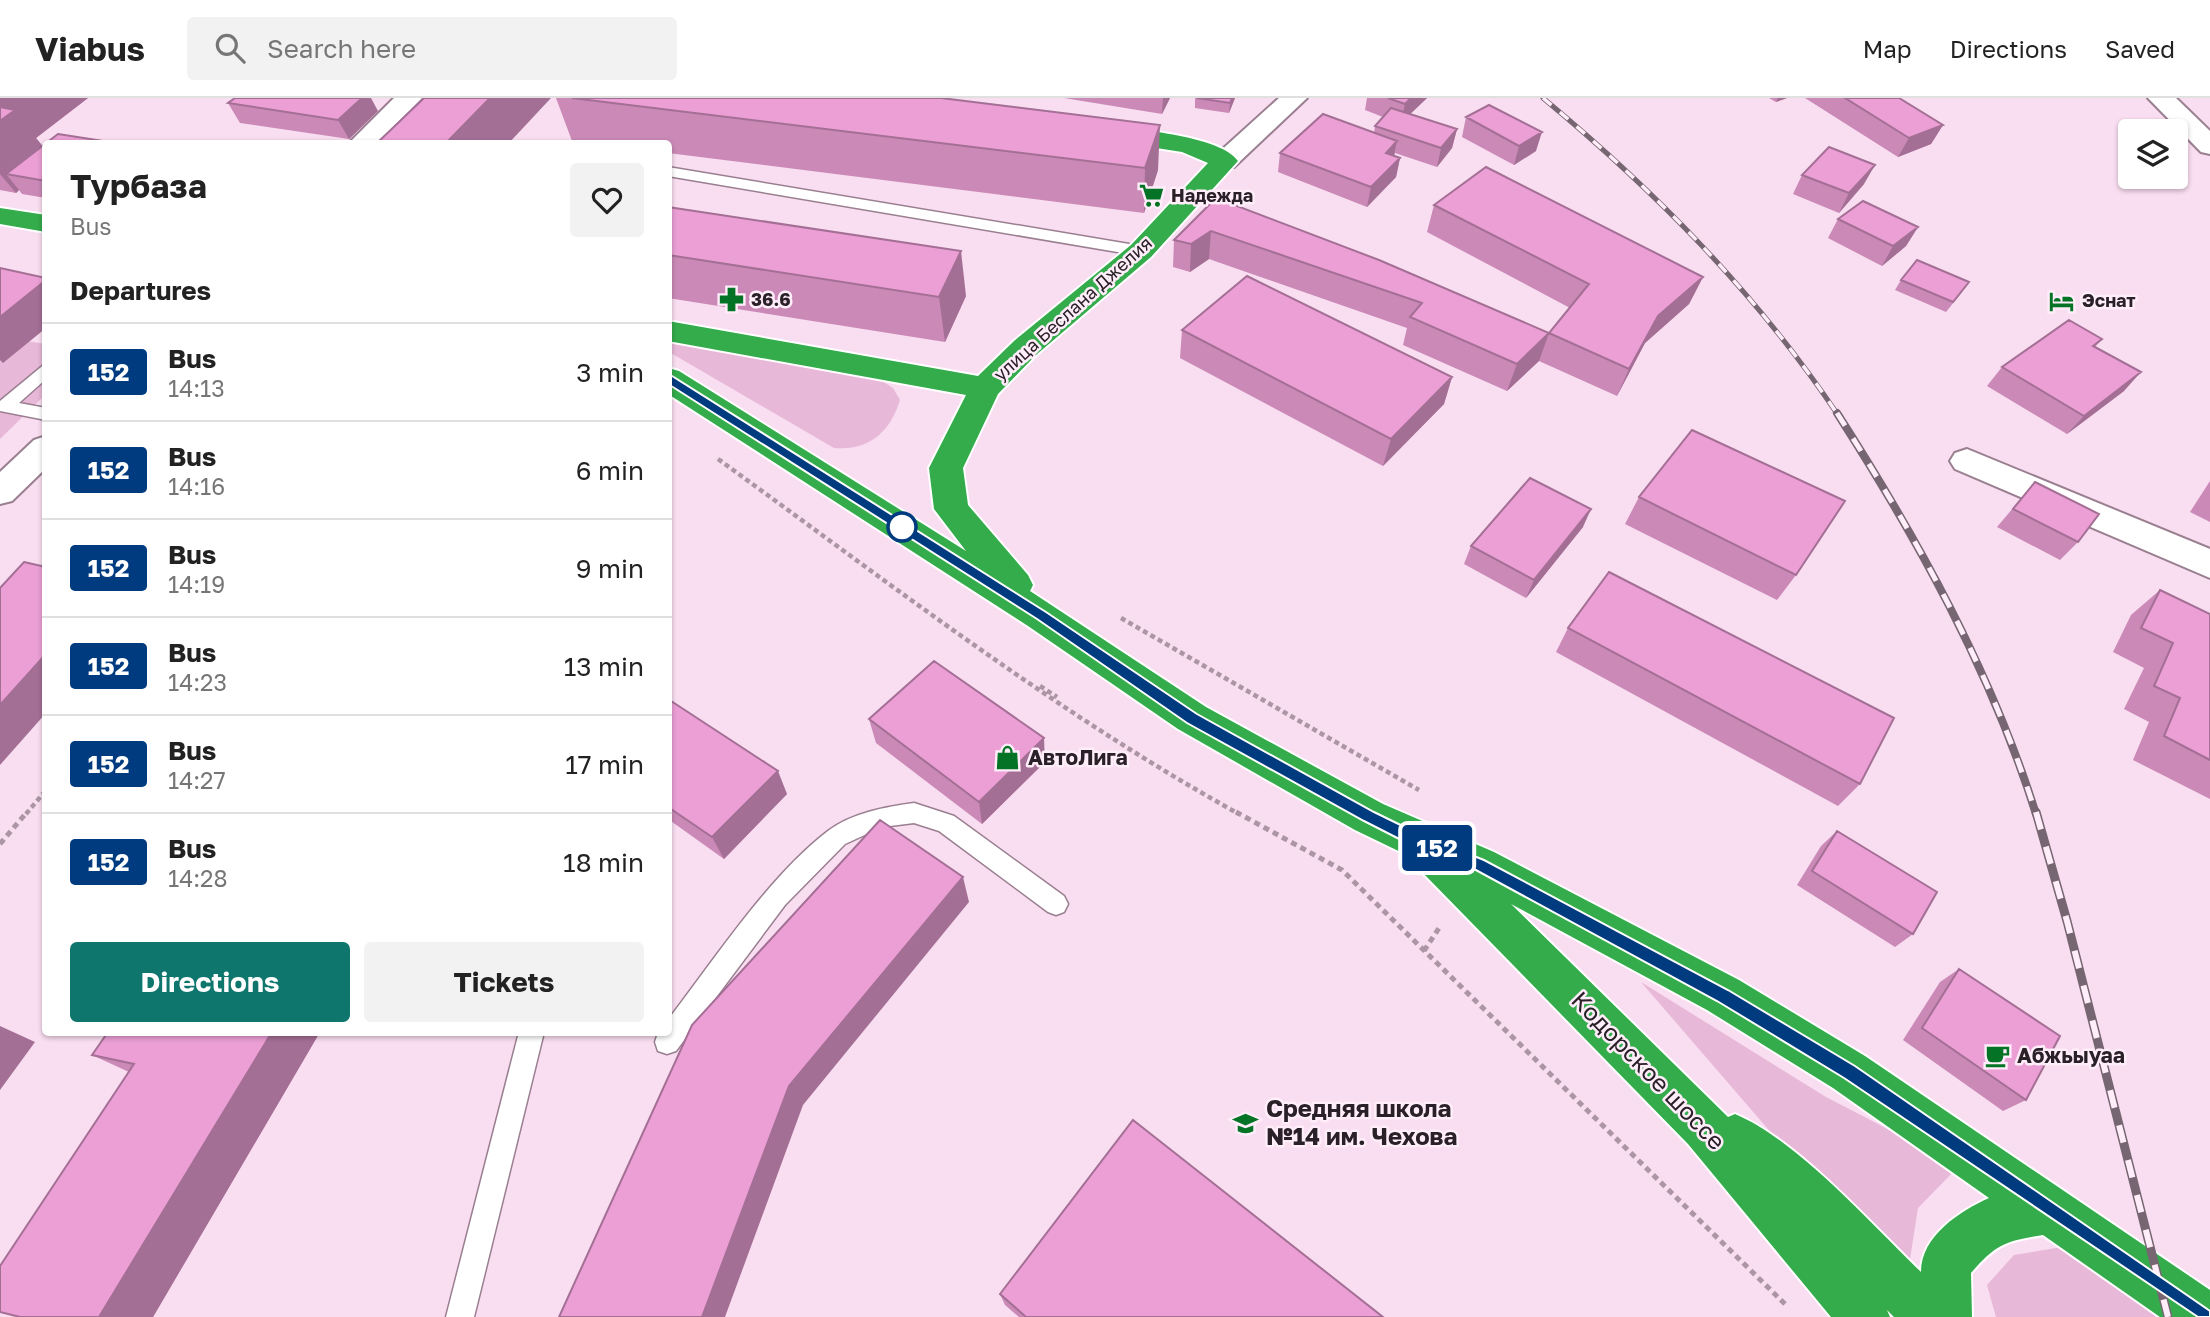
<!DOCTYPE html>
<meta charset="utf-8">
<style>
:root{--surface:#fff;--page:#f2f2f2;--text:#222;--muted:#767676;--line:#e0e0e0;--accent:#0f766e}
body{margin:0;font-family:"Golos Text",sans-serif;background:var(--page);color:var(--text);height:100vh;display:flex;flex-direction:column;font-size:26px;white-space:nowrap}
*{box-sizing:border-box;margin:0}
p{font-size:23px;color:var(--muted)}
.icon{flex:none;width:38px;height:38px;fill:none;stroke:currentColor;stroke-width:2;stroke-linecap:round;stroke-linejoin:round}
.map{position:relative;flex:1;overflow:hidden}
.details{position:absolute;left:42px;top:42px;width:630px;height:896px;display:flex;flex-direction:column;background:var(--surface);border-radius:7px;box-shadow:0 2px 5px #0004}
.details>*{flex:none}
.badge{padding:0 14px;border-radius:5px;font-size:24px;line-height:46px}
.controls{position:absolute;left:2118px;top:21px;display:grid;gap:14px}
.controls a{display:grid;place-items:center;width:70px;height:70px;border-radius:7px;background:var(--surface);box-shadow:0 2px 5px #0004;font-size:35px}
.map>.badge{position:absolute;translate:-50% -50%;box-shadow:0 0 0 4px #fff}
h2{padding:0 28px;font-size:26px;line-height:63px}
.round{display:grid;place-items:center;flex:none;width:74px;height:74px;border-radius:7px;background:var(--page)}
.overview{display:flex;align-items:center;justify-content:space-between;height:119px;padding:0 28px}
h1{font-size:33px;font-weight:700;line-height:52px}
.cta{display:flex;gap:14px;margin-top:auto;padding:14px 28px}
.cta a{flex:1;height:80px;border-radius:7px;background:var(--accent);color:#fff;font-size:28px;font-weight:700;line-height:80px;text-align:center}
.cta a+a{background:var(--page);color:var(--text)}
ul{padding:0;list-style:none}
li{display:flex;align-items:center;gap:21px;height:98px;padding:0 28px;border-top:2px solid var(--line)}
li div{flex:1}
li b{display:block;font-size:26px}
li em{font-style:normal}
li .badge{min-width:77px;font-weight:700;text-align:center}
header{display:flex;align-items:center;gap:42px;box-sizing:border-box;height:98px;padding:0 35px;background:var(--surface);border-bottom:2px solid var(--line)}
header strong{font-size:33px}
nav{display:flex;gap:38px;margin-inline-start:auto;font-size:24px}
.search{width:490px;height:63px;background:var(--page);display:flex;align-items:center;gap:18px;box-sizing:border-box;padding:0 24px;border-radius:7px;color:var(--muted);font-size:26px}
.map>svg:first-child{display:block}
</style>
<header>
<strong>Viabus</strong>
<div class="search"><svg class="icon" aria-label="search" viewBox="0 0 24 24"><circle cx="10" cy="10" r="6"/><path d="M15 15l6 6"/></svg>Search here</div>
<nav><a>Map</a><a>Directions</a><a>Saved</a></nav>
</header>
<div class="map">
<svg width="2210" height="1219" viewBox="0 0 2210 1219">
<rect width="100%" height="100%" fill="#f9ddf0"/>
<path fill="#e7b8d8" d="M0 239 46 246 45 297 0 341Z
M669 244 876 279 893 290 900 302C890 335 868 353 834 350L669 254Z
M1641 884 1826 999 1959 1068 1918 1110 1908 1174 1824 1096Z
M2062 1149 2169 1219H1996L1987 1187 2014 1157Z"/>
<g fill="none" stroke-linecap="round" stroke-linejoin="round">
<defs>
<path id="lane" d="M668 69 1141 148 1149 153 1141 158 668 78Z
M46 265V281L19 305 46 310V322L0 313V303Z
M914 705 954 718 1064 798 1068 806 1064 814 1056 817 1048 814 939 733 914 725 882 729 845 746 785 807 676 953 667 956 658 953 655 944 658 935 668 934V922C714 862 769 778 828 733 852 715 885 709 914 705Z
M519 934H544L474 1219H446Z"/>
<path id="street" d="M394 0H422L377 46H348Z
M1279 0H1307L1234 69H1216L1212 63 1216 57Z
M2148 0H2176L2210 33V56L2201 54Z
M46 338V370L12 403 0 406V374L34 342Z
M1967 351 2210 451V480L1955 371 1950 363 1955 355Z"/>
<path id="highway" d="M1108 27C1138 32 1221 38 1238 63L1151 159 1036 257 998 296 963 370 968 407 1028 477 1033 487 1030 493 1206 609 1383 706 1494 754 1739 882 1865 958 2210 1192V1219H2160L2043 1137C2006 1143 1996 1146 1971 1175L1972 1219H1894L1887 1212 1890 1219H1831L1688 1046 1421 773 1415 761 1355 732 1178 631 1028 528 668 296V270L679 273 966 453 934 411 929 370 966 297 668 243V223L978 278 1014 243 1131 147 1208 65 1182 54 1099 41 1095 35 1099 29ZM1511 806 1707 912 1833 990 1989 1100C1960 1113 1921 1138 1921 1174 1871 1126 1797 1042 1735 1016L1728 1019Z
M0 110 46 117V134L0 126Z"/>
</defs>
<use href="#lane" stroke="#997f90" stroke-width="3"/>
<use href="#street" stroke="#997f90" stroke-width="4"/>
<use href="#highway" stroke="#fff" stroke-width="4"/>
<path stroke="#ac96a5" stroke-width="4.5" stroke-dasharray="5 3.5" stroke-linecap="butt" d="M718 361C888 484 1055 614 1239 716
M1121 520 1419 692
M1040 588 1057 599
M26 716 46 692"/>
<path stroke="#ac96a5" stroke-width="5" stroke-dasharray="6 4.5" stroke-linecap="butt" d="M1236 714 1342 772 1786 1207
M0 746 27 714
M1424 853 1441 827"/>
<use href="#lane" fill="#fff" fill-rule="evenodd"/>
<use href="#street" fill="#fff" fill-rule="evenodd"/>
<use href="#highway" fill="#35ac4c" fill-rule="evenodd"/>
<defs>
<path id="rail-far2" d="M1543 0C1655 93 1756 195 1838 317"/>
<path id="rail-far1" d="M1837 315C1917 440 1991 573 2036 716"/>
<path id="rail" d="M2036 714 2067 823 2168 1219"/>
</defs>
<use href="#rail-far2" stroke="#766671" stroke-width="5"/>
<use href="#rail-far1" stroke="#766671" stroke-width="8"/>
<use href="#rail" stroke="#766671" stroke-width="9"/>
<use href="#rail-far2" stroke="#ffeef9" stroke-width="3.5" stroke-dasharray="11" stroke-linecap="butt"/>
<use href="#rail-far1" stroke="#ffeef9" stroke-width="5" stroke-dasharray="15" stroke-linecap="butt"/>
<use href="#rail" stroke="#ffeef9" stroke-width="6" stroke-dasharray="18" stroke-linecap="butt"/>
</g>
<path fill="#ca89b7" d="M0 0H88L36 40 42 48 58 36 110 44 111 46H46V100L22 96 19 92 16 95 0 92Z
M556 0H941L1158 72 1144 115 668 55V46H595L572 43Z
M1064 0H1170L1162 16Z
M1195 0H1235L1229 15 1195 10Z
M1367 0H1427L1410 16 1457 31 1452 50 1437 69 1395 55 1394 58 1400 60 1396 79 1367 109 1278 74 1280 55 1374 35 1375 28 1383 19 1365 12Z
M1769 0H1787L1776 4Z
M1805 0H1899L1943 27 1931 46 1898 59Z
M228 5 378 13 349 41 240 25Z
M1466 19 1536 53 1514 67 1462 39Z
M1802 77 1864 86 1839 115 1793 96Z
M1216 100 1549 235 1539 263 1507 293 1403 247 1407 230 1209 161 1190 174 1173 169 1174 142Z
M1434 107 1703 179 1689 206 1645 245 1617 298 1539 263 1549 235 1570 210 1427 134Z
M668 109 966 198 945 244 668 200Z
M1838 121 1918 129 1906 148 1882 168 1828 140Z
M1901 182 1962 194 1946 214 1895 192Z
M1182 232 1452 279 1444 306 1383 368 1180 260Z
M2102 241 2095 249 2124 293 2067 336 1987 288 2002 269Z
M2210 383V424L2190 414Z
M2035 384 2078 444 2060 462 1997 429Z
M1639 399 1796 477 1777 502 1625 426Z
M1583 429 1526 500 1464 466 1471 448Z
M2160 492 2210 516V701L2133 662 2149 624 2124 611 2144 570 2113 554 2131 517Z
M1568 530 1860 686 1838 708 1556 554Z
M668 601 787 696 724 761 668 721Z
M869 621 1045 664 982 726 876 645Z
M1837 733 1913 836 1895 849 1797 787 1821 748Z
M1959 871 2026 1002 2003 1013 1903 942 1940 884Z
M108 934H320L153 1219H20L129 974 92 957Z
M1000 1196 1383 1219H1019L1005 1207Z"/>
<path fill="#a46f95" d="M0 0H88L36 40 46 52 6 76 19 92 16 95 0 76Z
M362 0H371L378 13 349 41 338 22Z
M490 0H551L508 46H445Z
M1163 0H1170L1162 16Z
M1232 0H1235L1229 15 1230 5Z
M1411 0H1427L1401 25 1405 6Z
M1778 0H1787L1776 4Z
M1160 27 1158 72 1144 115 1145 70Z
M1943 27 1931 46 1898 59 1909 40Z
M1457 31 1452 50 1437 69 1441 50Z
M1542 34 1536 53 1514 67 1519 48Z
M1397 43 1393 62 1386 55Z
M1400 60 1396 79 1367 109 1371 89Z
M1875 67 1864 86 1839 115 1849 95Z
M1918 129 1906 148 1882 168 1893 148Z
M1211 133 1209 161 1190 174 1191 146Z
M961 153 966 198 945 244 939 199Z
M1703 179 1689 206 1645 245 1617 298 1629 271 1658 218Z
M46 182V230L3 265 0 262V219Z
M1549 235 1539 263 1507 293 1517 266Z
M2141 274 2124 293 2067 336 2084 318Z
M1452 279 1444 306 1383 368 1391 341Z
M1591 411 1583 429 1526 500 1534 482Z
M46 556V615L0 667V607Z
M1044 640 1045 664 982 726 979 704Z
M778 673 787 696 724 761 712 739Z
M963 779 969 804 803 1007 725 1219H702L789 988Z
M0 928 35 944 0 992Z
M272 934H320L153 1219H99Z"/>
<path fill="#eb9fd5" stroke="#a46f95" stroke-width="2" d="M235 0H362L338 22 228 5Z
M424 0H490L445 46H376Z
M572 0H941L1160 27 1145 70Z
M1197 0H1232L1230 5Z
M1388 0H1411L1405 6Z
M1845 0H1899L1943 27 1909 40Z
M1489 7 1542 34 1519 48 1466 19Z
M0 9 15 12 0 23Z
M1391 10 1457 31 1441 50 1375 28Z
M1323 16 1397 43 1386 55 1400 60 1371 89 1280 55Z
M58 36 110 44 107 46H46V83L6 76Z
M1829 49 1875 67 1849 95 1802 77Z
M1486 69 1703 179 1658 218 1629 271 1549 235 1589 186 1434 107Z
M1216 100 1379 162 1549 235 1517 266 1410 219 1422 205 1211 133 1191 146 1174 142Z
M1863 103 1918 129 1893 148 1838 121Z
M668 109 961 153 939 199 668 157Z
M1917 162 1969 184 1953 204 1901 182Z
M0 170 46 180V182L0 219Z
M1247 178 1452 279 1391 341 1182 232Z
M2069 222 2102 241 2093 248 2141 274 2084 318 2002 269Z
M1692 332 1845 403 1796 477 1639 399Z
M1530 380 1591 411 1534 482 1471 448Z
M2035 384 2099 416 2078 444 2013 411Z
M24 464 46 469V556L0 607V490Z
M1609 474 1894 620 1860 686 1568 530Z
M2160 492 2210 516V662L2164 638 2180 600 2154 588 2173 545 2141 530Z
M934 563 1044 640 979 704 869 621Z
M668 601 778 673 712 739 668 709Z
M880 722 963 779 789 988 702 1219H559L692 927Z
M1837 733 1937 794 1913 836 1812 773Z
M1959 871 2060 938 2026 1002 1922 930Z
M108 934H272L99 1219H20L0 1214V1168L134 966 92 957Z
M1133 1022 1383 1219H1026L1000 1196Z"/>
<path fill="#003b80" stroke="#fff" stroke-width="2" d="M665 278H672L1046 514 1197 616 1374 714 1421 737 1484 762 1728 892 1855 968 2210 1213V1219H2198L1844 980 1717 903 1474 771 1411 747 1364 723 1187 625 1037 521 665 284Z"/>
<defs>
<symbol id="supermarket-bare" viewBox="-9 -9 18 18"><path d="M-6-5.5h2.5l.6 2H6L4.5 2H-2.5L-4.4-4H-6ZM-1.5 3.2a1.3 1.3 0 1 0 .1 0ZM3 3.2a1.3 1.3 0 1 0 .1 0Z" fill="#047325" stroke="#ffeef9" stroke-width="2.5" paint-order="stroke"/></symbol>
<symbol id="pharmacy-bare" viewBox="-9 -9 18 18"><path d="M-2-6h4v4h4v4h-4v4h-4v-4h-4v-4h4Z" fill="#047325" stroke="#ffeef9" stroke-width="2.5" paint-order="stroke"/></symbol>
<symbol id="hotel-bare" viewBox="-9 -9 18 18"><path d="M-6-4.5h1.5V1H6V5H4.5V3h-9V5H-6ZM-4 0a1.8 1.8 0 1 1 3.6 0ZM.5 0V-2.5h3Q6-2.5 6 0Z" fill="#047325" stroke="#ffeef9" stroke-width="2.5" paint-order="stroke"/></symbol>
<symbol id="shop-bare" viewBox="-9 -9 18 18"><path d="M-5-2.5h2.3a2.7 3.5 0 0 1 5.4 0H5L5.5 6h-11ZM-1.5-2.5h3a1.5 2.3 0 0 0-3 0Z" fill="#047325" stroke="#ffeef9" stroke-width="2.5" paint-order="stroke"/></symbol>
<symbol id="cafe-bare" viewBox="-9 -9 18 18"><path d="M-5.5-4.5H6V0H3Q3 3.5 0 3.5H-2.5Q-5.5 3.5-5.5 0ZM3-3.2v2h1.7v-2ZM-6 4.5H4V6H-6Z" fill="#047325" stroke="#ffeef9" stroke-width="2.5" paint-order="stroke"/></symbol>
<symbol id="school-bare" viewBox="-9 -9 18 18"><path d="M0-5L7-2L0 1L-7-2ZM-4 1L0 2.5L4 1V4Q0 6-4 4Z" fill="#047325" stroke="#ffeef9" stroke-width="2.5" paint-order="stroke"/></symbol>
</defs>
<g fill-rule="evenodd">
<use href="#supermarket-bare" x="1134" y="80" width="35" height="35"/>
<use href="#pharmacy-bare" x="714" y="184" width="35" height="35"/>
<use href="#hotel-bare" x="2044" y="186" width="35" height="35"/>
<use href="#shop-bare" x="990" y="642" width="35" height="35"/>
<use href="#cafe-bare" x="1980" y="940" width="35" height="35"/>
<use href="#school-bare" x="1228" y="1008" width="35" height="35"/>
</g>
<circle fill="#fff" stroke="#003b80" stroke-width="3.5" cx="902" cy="429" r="14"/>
<g text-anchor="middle" stroke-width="5" stroke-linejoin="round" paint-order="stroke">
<g font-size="18" font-weight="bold" fill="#2a2027" stroke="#ffeef9" text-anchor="start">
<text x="1171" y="104">Надежда</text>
<text x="751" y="208">36.6</text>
<text x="2082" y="209">Эснат</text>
</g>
<g font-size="18" fill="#2a2027" stroke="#ffeef9">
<text transform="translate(1073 211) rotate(-42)" y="6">улица Беслана Джелия</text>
</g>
<g font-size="21" font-weight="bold" fill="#2a2027" stroke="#ffeef9" text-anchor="start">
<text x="1028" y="667">АвтоЛига</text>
<text x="2017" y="965">Абжьыуаа</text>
</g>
<g font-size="24" fill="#2a2027" stroke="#ffeef9">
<text transform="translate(1648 973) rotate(46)" y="8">Кодорское шоссе</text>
</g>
<g font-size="24" font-weight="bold" fill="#2a2027" stroke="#ffeef9" text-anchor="start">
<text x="1266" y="1019">Средняя школа<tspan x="1266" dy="28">№14 им. Чехова</tspan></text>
</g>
</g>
</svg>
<div class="controls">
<a><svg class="icon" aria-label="layers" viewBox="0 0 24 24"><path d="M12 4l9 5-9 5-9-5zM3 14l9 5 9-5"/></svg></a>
</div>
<b class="badge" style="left:1437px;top:750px;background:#003b80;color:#fff">152</b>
<section class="details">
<div class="overview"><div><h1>Турбаза</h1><p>Bus</p></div><a class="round"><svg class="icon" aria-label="heart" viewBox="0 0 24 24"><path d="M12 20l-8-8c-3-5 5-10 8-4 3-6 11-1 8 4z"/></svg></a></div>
<h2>Departures</h2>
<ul>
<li><span class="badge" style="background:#003b80;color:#fff">152</span><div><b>Bus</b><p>14:13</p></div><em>3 min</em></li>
<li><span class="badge" style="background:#003b80;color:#fff">152</span><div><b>Bus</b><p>14:16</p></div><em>6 min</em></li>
<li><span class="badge" style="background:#003b80;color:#fff">152</span><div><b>Bus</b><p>14:19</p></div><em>9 min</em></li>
<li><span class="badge" style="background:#003b80;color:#fff">152</span><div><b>Bus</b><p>14:23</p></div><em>13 min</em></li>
<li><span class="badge" style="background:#003b80;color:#fff">152</span><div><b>Bus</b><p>14:27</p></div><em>17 min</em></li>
<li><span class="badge" style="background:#003b80;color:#fff">152</span><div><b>Bus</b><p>14:28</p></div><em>18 min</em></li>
</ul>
<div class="cta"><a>Directions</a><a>Tickets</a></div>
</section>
</div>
